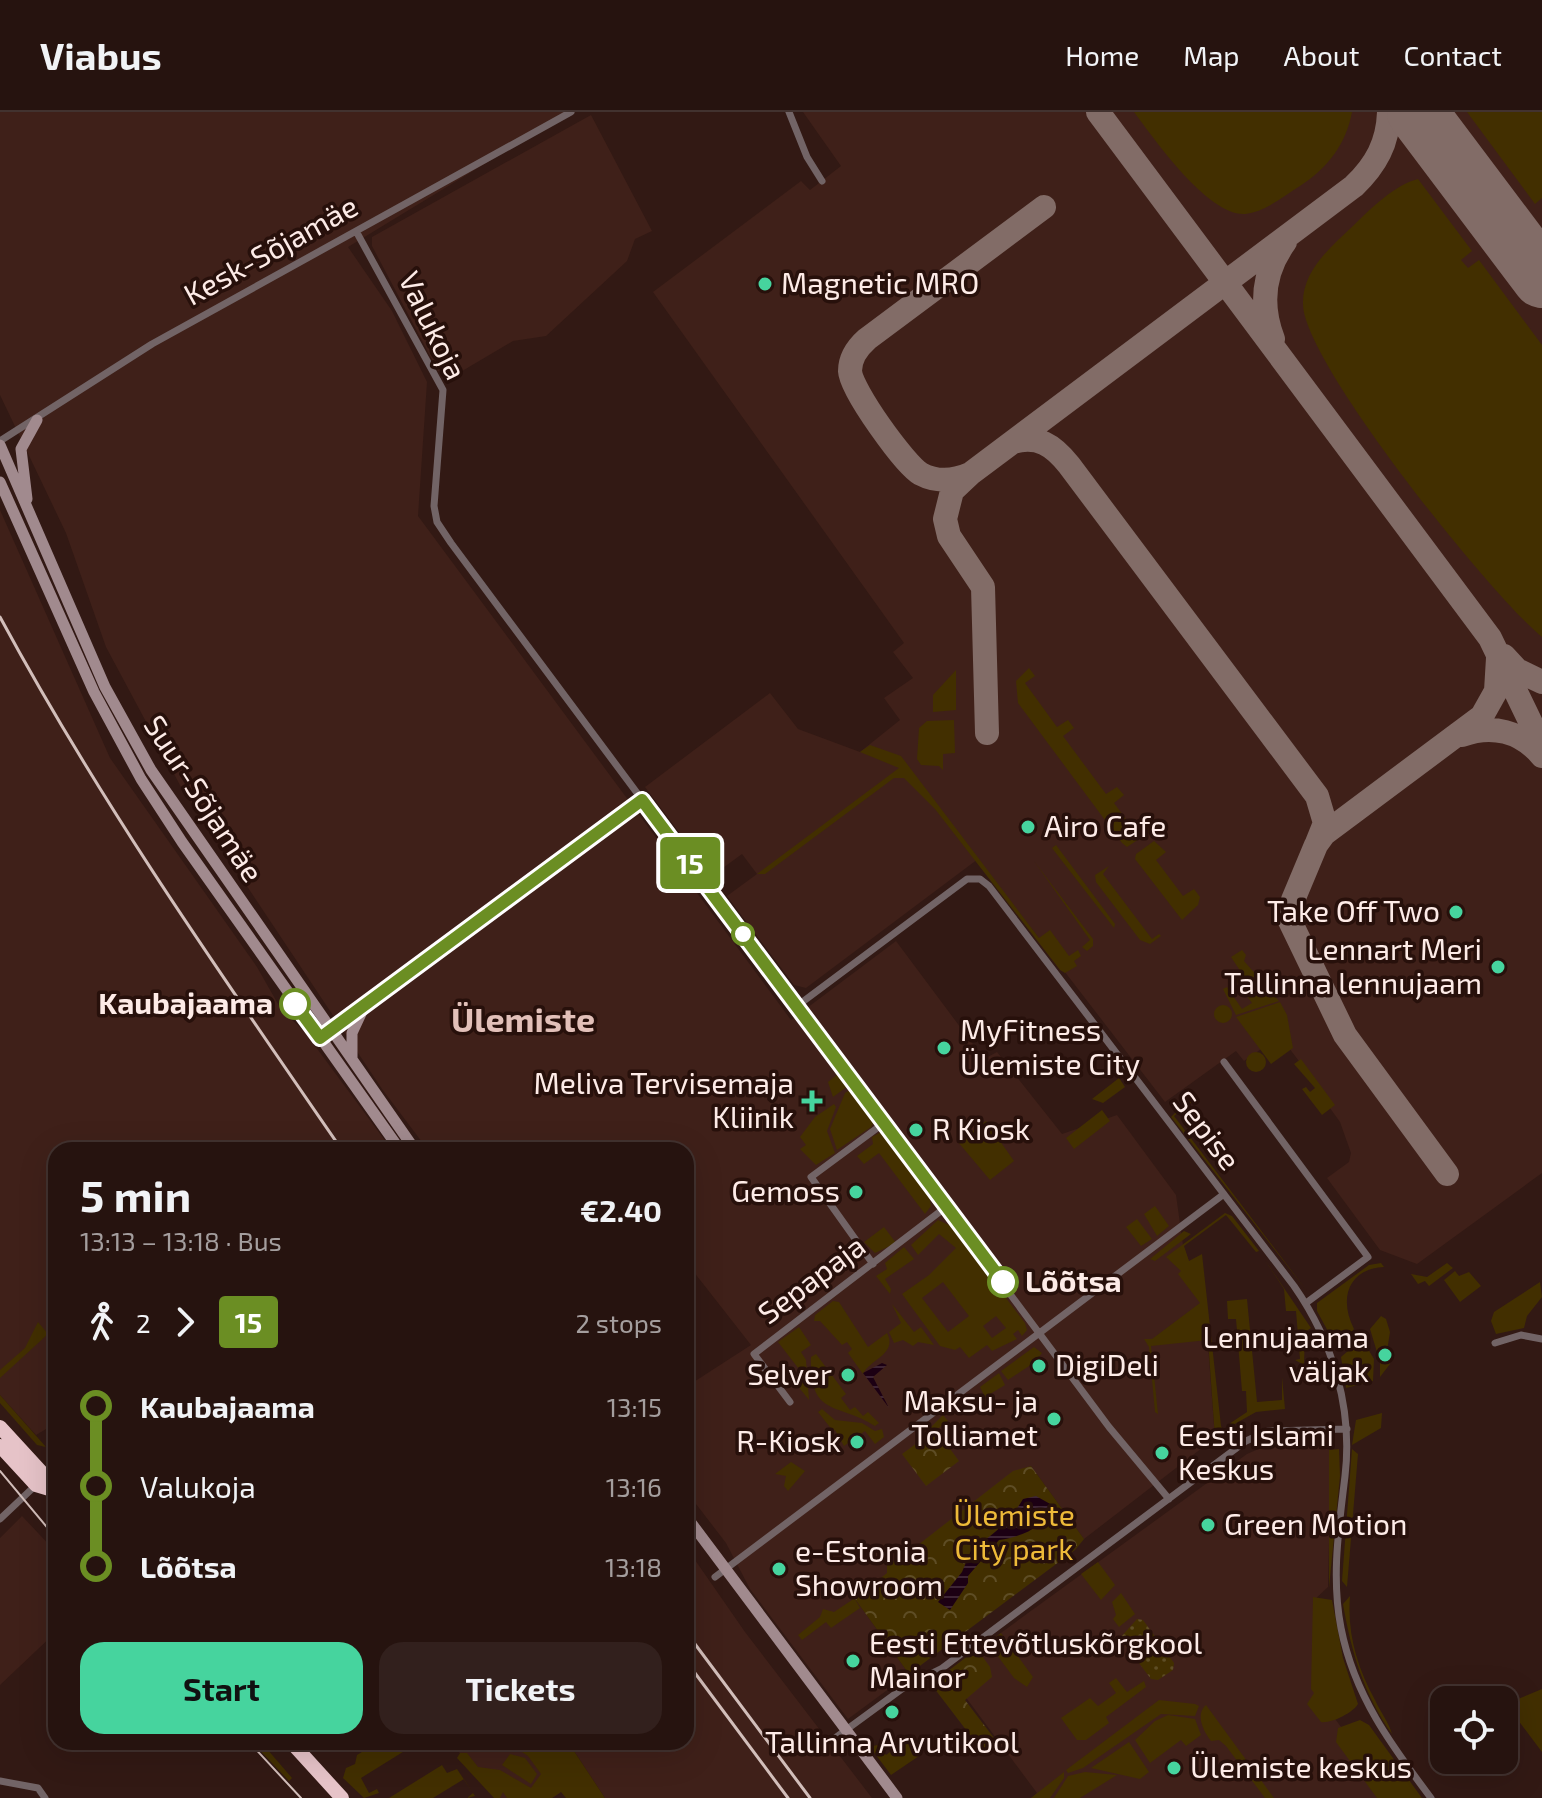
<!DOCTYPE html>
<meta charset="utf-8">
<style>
:root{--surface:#26130f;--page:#32201d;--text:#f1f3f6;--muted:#a49e9e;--line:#42322f;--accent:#46d49e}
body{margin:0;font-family:"Exo 2",sans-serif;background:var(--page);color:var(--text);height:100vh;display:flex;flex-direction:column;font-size:30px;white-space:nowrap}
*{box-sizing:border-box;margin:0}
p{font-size:26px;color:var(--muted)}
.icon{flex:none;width:44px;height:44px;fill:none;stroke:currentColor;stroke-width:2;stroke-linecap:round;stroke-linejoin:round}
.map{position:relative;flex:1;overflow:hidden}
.sheet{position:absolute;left:48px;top:1030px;width:646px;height:608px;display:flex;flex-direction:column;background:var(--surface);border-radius:24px;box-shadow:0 8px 32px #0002,0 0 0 2px var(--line)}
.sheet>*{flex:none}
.badge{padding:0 16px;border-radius:6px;font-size:28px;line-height:52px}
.controls{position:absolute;left:1430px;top:1574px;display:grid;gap:16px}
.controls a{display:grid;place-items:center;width:88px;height:88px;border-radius:16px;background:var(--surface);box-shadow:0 8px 32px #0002,0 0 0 2px var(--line);font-size:40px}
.map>.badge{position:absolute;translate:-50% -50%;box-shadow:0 0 0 4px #fff}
.legs{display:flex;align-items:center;gap:12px;height:88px;padding:0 32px;font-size:26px}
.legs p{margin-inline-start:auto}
.overview{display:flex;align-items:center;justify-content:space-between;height:136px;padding:0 32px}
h1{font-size:44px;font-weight:700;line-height:60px}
.cta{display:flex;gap:16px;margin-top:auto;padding:16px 32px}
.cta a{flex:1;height:92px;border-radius:24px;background:var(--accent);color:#111;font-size:32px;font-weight:700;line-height:92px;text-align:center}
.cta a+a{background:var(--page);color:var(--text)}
ul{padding:0 32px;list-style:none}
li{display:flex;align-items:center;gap:28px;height:80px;font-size:30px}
li i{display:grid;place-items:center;width:12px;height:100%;margin:0 10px;background:currentColor}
li i::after{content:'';width:20px;height:20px;margin:-10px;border:6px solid;border-radius:50%;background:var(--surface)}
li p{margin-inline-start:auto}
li:first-child i{background:linear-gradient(#0000 50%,currentColor 0)}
li:last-child i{background:linear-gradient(currentColor 50%,#0000 0)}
header{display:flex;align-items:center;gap:48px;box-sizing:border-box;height:112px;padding:0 40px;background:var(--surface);border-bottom:2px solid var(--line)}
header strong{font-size:38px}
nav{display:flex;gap:44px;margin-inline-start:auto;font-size:28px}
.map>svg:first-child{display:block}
</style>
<header>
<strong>Viabus</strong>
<nav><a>Home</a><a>Map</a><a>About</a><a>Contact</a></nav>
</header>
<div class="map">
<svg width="1542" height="1686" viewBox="0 0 1542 1686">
<defs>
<pattern id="forest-crowns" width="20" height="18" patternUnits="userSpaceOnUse" patternTransform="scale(2)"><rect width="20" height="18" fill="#422f00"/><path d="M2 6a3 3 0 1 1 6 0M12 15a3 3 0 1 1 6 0" fill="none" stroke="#5e4d25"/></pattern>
<pattern id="garden-dots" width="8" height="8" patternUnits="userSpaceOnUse" patternTransform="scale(2)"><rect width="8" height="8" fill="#422f00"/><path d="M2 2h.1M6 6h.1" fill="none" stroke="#5e4d25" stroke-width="1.8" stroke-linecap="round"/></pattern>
<pattern id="water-rules" width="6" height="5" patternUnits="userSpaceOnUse" patternTransform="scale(2)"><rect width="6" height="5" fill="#1c0013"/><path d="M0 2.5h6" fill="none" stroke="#3e2535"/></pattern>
</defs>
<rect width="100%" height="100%" fill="#321914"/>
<path fill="#3f2019" d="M0 0H570L348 135 392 199 427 270 418 404 791 908 896 829 984 947 997 940 1062 1022 1117 1003 1176 1083 1183 1133 1205 1193 1215 1326 1084 1427 1031 1354 900 1447 887 1452 888 1461 855 1487 909 1562 848 1607 750 1477 726 1431 686 1379V1275L751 1233 686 1150V1038H428L382 977 181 675 106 535 66 421 0 283Z
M803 0H1542V1061L1417 1152 1380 1138 1327 1066 1349 1050 1351 1041 1340 1010 1327 992 1329 989 1280 924 1244 949 1236 939 1165 990 978 747 806 876 794 873 727 784 757 762 742 742 712 764 645 675 770 581 798 617 860 640 900 608 884 586 913 566 893 540 904 531 653 180 801 69 810 78 841 54Z
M591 3 652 119 635 127 627 149 546 224 513 229 452 265 438 259 372 134V125Z
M0 398 110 646 257 855 282 899 304 919 392 1038H56V1328L46 1317 36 1323 0 1283Z
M1317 1327 1326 1331 1331 1341 1328 1475 1314 1488 1312 1576 1394 1686H1031L1037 1681 947 1560 1247 1342 1272 1331Z
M22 1404 56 1440V1520L0 1573V1426Z
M686 1435 745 1520 872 1686H605L568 1630H686Z
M453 1630H522L560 1681 552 1686H500L468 1655Z"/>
<path fill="#422f00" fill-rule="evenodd" d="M1134 0H1352C1346 32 1328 56 1300 74 1284 84 1265 100 1245 102 1208 104 1155 28 1134 0Z
M1467 0H1542V86L1535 92Z
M1418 67 1472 139 1461 148 1468 156 1479 148 1542 233V525C1492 485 1303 250 1303 192 1302 158 1332 134 1354 113 1370 97 1396 72 1418 67Z
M1029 556 1035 564 1025 571 1057 615 1068 608 1074 616 1063 624 1106 682 1117 675 1124 683 1114 691 1137 722 1146 717 1151 719 1127 735 1122 731 1018 591 1016 569Z
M956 558V598L933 600V583Z
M954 608 955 641 943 642V658L939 654 921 653 917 647 919 616 927 609Z
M870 633 901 644 1039 826 1050 818 1069 844 1078 838 1081 844 1074 849 1077 854 1065 861 1060 858 935 697 904 666H894L765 762H757L899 656 860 640Z
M1154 729 1166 740 1156 748 1183 784 1194 777 1200 785 1198 793 1182 808 1135 747 1136 742Z
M1056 733 1115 812 1114 816 1052 736Z
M1034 749 1093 827V834L1087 839 1082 835 1090 828Z
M1109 754 1103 762 1152 827 1159 822 1161 824 1150 832 1140 828 1096 770 1095 763Z
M1242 838 1246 843 1244 849 1279 889 1236 903 1223 877 1227 875 1242 897 1252 891 1237 870 1232 872 1243 863 1231 845Z
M1280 890 1287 903 1293 936 1271 952 1236 905Z
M1214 902a9 9 0 1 1 18 0a9 9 0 1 1-18 0Z
M1246 950a10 10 0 1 1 20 0a10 10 0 1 1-20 0Z
M1301 947 1335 993 1322 1003 1302 977 1306 975 1310 980 1315 976 1294 952Z
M838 962 848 974 833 985 828 970Z
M1119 966 1125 975 1103 991 1092 987Z
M850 978 874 1010 871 1015 837 1038 830 1017 845 981Z
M1187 989 1192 990 1174 1004 1307 1179 1171 1005Z
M834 992 836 995 827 1019 835 1041 816 1053 800 1037 806 1033 800 1025 815 1005Z
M1102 998 1110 1009 1074 1037 1066 1026Z
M986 1009 1014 1049 990 1068 958 1030Z
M881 1020 929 1084 931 1094 925 1102 879 1041 864 1052 857 1044 873 1032 872 1025Z
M1155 1094 1169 1114 1157 1124 1144 1102Z
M1225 1101 1232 1104 1259 1139 1256 1140 1226 1103 1184 1134 1189 1149 1202 1142 1221 1314 1224 1320 1210 1332 1215 1326 1208 1228 1151 1234 1158 1302 1155 1300 1149 1235 1144 1227H1152L1200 1191 1178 1162 1181 1159 1166 1145Z
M1137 1107 1152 1127 1141 1134 1126 1115Z
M938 1108 951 1114 1025 1211 1027 1218 1022 1224 1018 1218 1013 1222 1017 1227 992 1239 987 1233 969 1246 960 1235 955 1238 940 1234 902 1182 929 1163 956 1136 939 1122 918 1143 911 1133ZM943 1170 969 1204 948 1220 922 1186ZM996 1204 1006 1216 992 1226 983 1214Z
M884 1115 896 1131 875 1141 864 1130Z
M1184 1119 1191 1122 1155 1149 1150 1147Z
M904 1135 914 1147 885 1167 891 1177 890 1182 876 1164 887 1157 885 1151Z
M1265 1148 1311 1216 1305 1220 1304 1253 1295 1248 1300 1247 1296 1199H1286L1284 1177Z
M1381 1151 1384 1155C1347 1157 1339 1188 1354 1217L1337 1236 1317 1199V1191L1369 1153Z
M1447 1151 1453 1156 1429 1174 1425 1169 1418 1172 1411 1162 1427 1165Z
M1455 1159 1459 1164 1469 1160 1481 1174 1460 1190 1444 1168Z
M1540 1170 1542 1185 1527 1204 1524 1216 1496 1222 1491 1209 1494 1200Z
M1247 1187 1257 1290 1282 1288V1265L1285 1297 1256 1300 1231 1314 1229 1312 1247 1300 1246 1279H1242L1236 1207H1228L1227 1189Z
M833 1189 839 1190 868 1235 887 1221C898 1242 870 1247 863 1262L848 1241 852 1237 847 1230 842 1233 820 1209H814L815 1203Z
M892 1192 914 1220 921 1215 934 1233 918 1230 913 1234 903 1228 894 1231 889 1220 901 1211Z
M1381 1204 1386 1207 1390 1220 1386 1245 1390 1252 1380 1265V1250L1370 1217Z
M38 1210 48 1222 0 1266V1258L25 1236Z
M799 1215 811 1233 801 1240 806 1248 809 1288 793 1268 802 1261 778 1230Z
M1362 1227 1374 1247 1373 1269 1346 1276 1341 1245Z
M1034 1235 1042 1241 1035 1250 1008 1268 1001 1259Z
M816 1242 846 1282 841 1286 850 1298 855 1295 863 1304 868 1300 879 1311 875 1314C838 1290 809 1306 811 1245Z
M999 1261 1005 1273 985 1285 980 1275Z
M0 1283 46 1335 37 1333 0 1291Z
M822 1297 835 1308 862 1311 875 1319 882 1317 884 1325 875 1332 865 1319 844 1334 835 1318 833 1319 818 1300Z
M1382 1301 1381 1316 1352 1333 1356 1308Z
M1339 1337 1340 1364 1329 1476V1338Z
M1352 1337 1358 1342 1347 1475 1342 1469Z
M791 1350 805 1359 788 1379 784 1374 786 1364 775 1362Z
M1098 1450 1115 1473 1101 1488 1081 1462Z
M851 1471 861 1481 855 1487 860 1496 831 1516 826 1510 802 1528 798 1523 820 1505 823 1497 834 1500 852 1488Z
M1121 1481 1135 1502 1119 1515 1113 1507 1116 1503 1112 1490Z
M1350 1484C1347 1521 1357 1555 1375 1588 1380 1599 1389 1611 1392 1622 1364 1583 1351 1539 1343 1492Z
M1313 1485 1332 1488 1343 1546 1358 1592C1353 1601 1330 1612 1321 1610L1307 1592 1314 1581 1311 1577Z
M1001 1521 1033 1565 1027 1575 1014 1566 988 1531Z
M1116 1566 1127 1580 1144 1569 1146 1575 1106 1605 1109 1611 1086 1628H1077L1061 1606 1090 1586 1098 1594 1116 1581 1109 1571Z
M1542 1577V1640L1506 1592Z
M1159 1588 1195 1592 1199 1594 1195 1604 1161 1602 1083 1656 1068 1661 1066 1658Z
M1206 1593 1274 1686H1265L1226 1634 1219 1628 1211 1629C1203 1619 1195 1602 1206 1593Z
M1168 1603 1195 1607 1201 1623 1186 1634 1181 1628 1150 1651 1135 1628 1155 1609Z
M1360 1608 1369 1613 1422 1686H1377L1336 1630 1338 1616Z
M906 1628 919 1644 891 1663 870 1635 877 1633 886 1643Z
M252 1630H261L292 1666 289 1669Z
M378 1630H419L361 1666 369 1681 377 1677 379 1681 364 1686 343 1666 346 1656 355 1652 357 1643Z
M513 1630H568L605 1686H566L561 1680 552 1686H507L503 1680 500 1686H494L457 1646 460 1641H467L478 1655 500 1658 531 1676 541 1662 528 1644 510 1632Z
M1129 1630 1149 1660 1140 1667 1091 1656Z
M510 1642 525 1646 537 1662 531 1672 502 1653Z
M442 1653 447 1661 457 1657 475 1684 467 1686 473 1681 464 1667 433 1686H389Z
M1064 1660V1666L1050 1686H1031Z
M1085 1660 1117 1663 1080 1686H1054L1068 1664Z"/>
<path fill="url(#forest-crowns)" d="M943 1303 948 1309 936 1318 959 1349 926 1374 902 1342 932 1320 930 1316Z
M1031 1354 1084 1427 1075 1438 909 1562 855 1487 887 1461V1452L900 1447 1013 1359Z
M977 1537 990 1555 992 1565 965 1588 1000 1634 986 1644 931 1572Z"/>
<path fill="url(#garden-dots)" d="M1137 1507 1143 1508 1174 1551 1173 1558 1158 1568 1151 1567 1120 1526Z"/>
<path fill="url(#water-rules)" d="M882 1251 887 1253 873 1265 889 1296 863 1261Z
M1036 1384 1052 1393C1041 1417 1024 1424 999 1428L968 1464V1471L950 1498 938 1490 962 1460 973 1434C991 1427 1013 1405 1023 1387Z"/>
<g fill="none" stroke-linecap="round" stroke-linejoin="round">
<path stroke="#826c67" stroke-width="24" d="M1098 0 1490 526 1542 634
M1044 95 867 227C858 235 850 246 850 259 851 278 905 353 921 362 936 370 954 369 970 362L1354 74C1376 53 1388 31 1389 0
M1273 227C1260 193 1263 160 1285 130
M1013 330C1038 323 1053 333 1069 353L1317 684 1325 711 1317 731
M970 362 952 379 945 407 949 424 983 475 987 621
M1504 544 1517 558 1542 570
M1462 623C1492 612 1521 619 1542 644
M1447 1062 1345 923 1289 807 1293 788 1316 733 1324 722 1482 604 1496 579 1498 546"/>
<path stroke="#826c67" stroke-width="60" d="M1417 0 1542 166"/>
<path stroke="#726466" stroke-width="7" d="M789 0 807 45 822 69
M356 119 443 278 434 394 437 410 451 431 1109 1315 1169 1387
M0 329 152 232 571 0
M797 894 967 767H980L989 774 1294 1174C1333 1230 1353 1296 1345 1364 1339 1415 1331 1465 1341 1516 1354 1583 1391 1633 1431 1686
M329 919 642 688
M1224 950 1368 1145 1306 1191
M873 1152 811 1065 884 1011
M1495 1231 1521 1223 1542 1227
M790 1290 754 1242 946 1095
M0 1407 36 1373
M715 1465 1224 1082
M835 1626 906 1574 941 1557 1246 1329 1268 1319 1347 1317
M0 1669 38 1676 45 1686"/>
<path stroke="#a18a8e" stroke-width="11" d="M0 333 105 575 151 658 415 1038
M0 370 94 580 141 667 182 730 400 1038
M27 387 21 337 37 308
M352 946V921L365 893
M686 1404 897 1686"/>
<path stroke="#e6c3c8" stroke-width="14" d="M0 1315 56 1376
M0 1334 36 1373 56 1379
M291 1630 342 1686"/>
<path stroke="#d2beba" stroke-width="2" d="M0 1359 56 1426
M249 1630 301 1686"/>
<path stroke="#d2beba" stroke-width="3" d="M0 505C101 692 222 864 342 1038
M686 1520 810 1686
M686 1549 788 1686"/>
</g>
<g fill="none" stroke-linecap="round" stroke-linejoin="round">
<defs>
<path id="line-1" d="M295 892 320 926 642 688 1003 1170"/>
</defs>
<use href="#line-1" stroke="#fff" stroke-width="18"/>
<use href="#line-1" stroke="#6b8e23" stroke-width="12"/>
</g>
<g fill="#46d49e" stroke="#27100b" stroke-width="3">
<circle cx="765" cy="172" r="8"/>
<circle cx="1028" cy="715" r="8"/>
<circle cx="1456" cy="800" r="8"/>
<circle cx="1498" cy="855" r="8"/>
<circle cx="944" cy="936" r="8"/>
<path d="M808 977h8v8h8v8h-8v8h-8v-8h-8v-8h8z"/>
<circle cx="916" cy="1018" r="8"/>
<circle cx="856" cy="1080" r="8"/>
<circle cx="1385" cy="1243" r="8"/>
<circle cx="1039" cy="1254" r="8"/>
<circle cx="848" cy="1263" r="8"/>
<circle cx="1054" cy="1307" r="8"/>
<circle cx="857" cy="1330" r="8"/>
<circle cx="1162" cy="1341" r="8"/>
<circle cx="1208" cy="1413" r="8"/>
<circle cx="779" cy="1457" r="8"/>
<circle cx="853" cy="1549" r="8"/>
<circle cx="892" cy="1600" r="8"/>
<circle cx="1174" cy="1656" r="8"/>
</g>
<g fill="#fff" stroke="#6b8e23" stroke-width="4">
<circle cx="743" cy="822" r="10"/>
<circle cx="295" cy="892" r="14"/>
<circle cx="1003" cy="1170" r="14"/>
</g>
<g text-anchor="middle" stroke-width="7" stroke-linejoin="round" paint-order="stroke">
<g font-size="30" fill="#fdebe7" stroke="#27100b">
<text transform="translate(271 139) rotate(-29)" y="10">Kesk-Sõjamäe</text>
<text transform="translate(432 214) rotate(64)" y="10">Valukoja</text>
<text transform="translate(203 687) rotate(57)" y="10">Suur-Sõjamäe</text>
<text transform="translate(1206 1019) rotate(53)" y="10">Sepise</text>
<text transform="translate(812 1168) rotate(-37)" y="10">Sepapaja</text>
</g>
<g font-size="30" fill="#fdebe7" stroke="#27100b" text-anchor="start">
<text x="781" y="182">Magnetic MRO</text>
<text x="1044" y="725">Airo Cafe</text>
<text x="1440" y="810" text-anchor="end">Take Off Two</text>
<text x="1482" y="848" text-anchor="end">Lennart Meri<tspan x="1482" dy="34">Tallinna lennujaam</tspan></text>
<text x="960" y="929">MyFitness<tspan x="960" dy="34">Ülemiste City</tspan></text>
<text x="794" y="982" text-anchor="end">Meliva Tervisemaja<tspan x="794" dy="34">Kliinik</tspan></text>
<text x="932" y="1028">R Kiosk</text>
<text x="840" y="1090" text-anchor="end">Gemoss</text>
<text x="1369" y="1236" text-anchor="end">Lennujaama<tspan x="1369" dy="34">väljak</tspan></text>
<text x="1055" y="1264">DigiDeli</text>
<text x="832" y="1273" text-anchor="end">Selver</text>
<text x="1038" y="1300" text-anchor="end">Maksu- ja<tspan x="1038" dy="34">Tolliamet</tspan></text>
<text x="1178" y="1334">Eesti Islami<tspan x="1178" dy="34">Keskus</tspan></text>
<text x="841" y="1340" text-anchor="end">R-Kiosk</text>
<text x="1224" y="1423">Green Motion</text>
<text x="795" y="1450">e-Estonia<tspan x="795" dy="34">Showroom</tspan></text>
<text x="869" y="1542">Eesti Ettevõtluskõrgkool<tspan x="869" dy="34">Mainor</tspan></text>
<text x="892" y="1641" text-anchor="middle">Tallinna Arvutikool</text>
<text x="1190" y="1666">Ülemiste keskus</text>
</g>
<g font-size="30" font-weight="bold" fill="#fdebe7" stroke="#27100b" text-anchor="end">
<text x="273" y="902">Kaubajaama</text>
<text x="1025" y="1180" text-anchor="start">Lõõtsa</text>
</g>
<g font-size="30" fill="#eeba39" stroke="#27100b">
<text x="1014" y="1414">Ülemiste<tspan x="1014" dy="34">City park</tspan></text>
</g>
<g font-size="34" font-weight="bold" fill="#e2c0b9" stroke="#27100b">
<text x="523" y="920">Ülemiste</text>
</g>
</g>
</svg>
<div class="controls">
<a><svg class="icon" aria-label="locate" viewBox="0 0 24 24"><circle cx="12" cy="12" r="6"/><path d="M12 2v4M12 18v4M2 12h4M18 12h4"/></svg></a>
</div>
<b class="badge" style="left:690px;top:751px;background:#6b8e23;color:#fff">15</b>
<section class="sheet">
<div class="overview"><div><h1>5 min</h1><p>13:13 – 13:18 · Bus</p></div><b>€2.40</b></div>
<div class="legs"><svg class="icon" aria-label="walk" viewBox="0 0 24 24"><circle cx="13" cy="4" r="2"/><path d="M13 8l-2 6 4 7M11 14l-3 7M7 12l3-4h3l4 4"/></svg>2<svg class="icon" aria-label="forward" viewBox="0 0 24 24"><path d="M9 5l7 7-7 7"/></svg><b class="badge" style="background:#6b8e23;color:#fff">15</b><p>2 stops</p></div>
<ul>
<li><i style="color:#6b8e23"></i><b>Kaubajaama</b><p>13:15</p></li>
<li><i style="color:#6b8e23"></i><span>Valukoja</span><p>13:16</p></li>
<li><i style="color:#6b8e23"></i><b>Lõõtsa</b><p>13:18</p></li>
</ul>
<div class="cta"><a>Start</a><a>Tickets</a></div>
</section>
</div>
